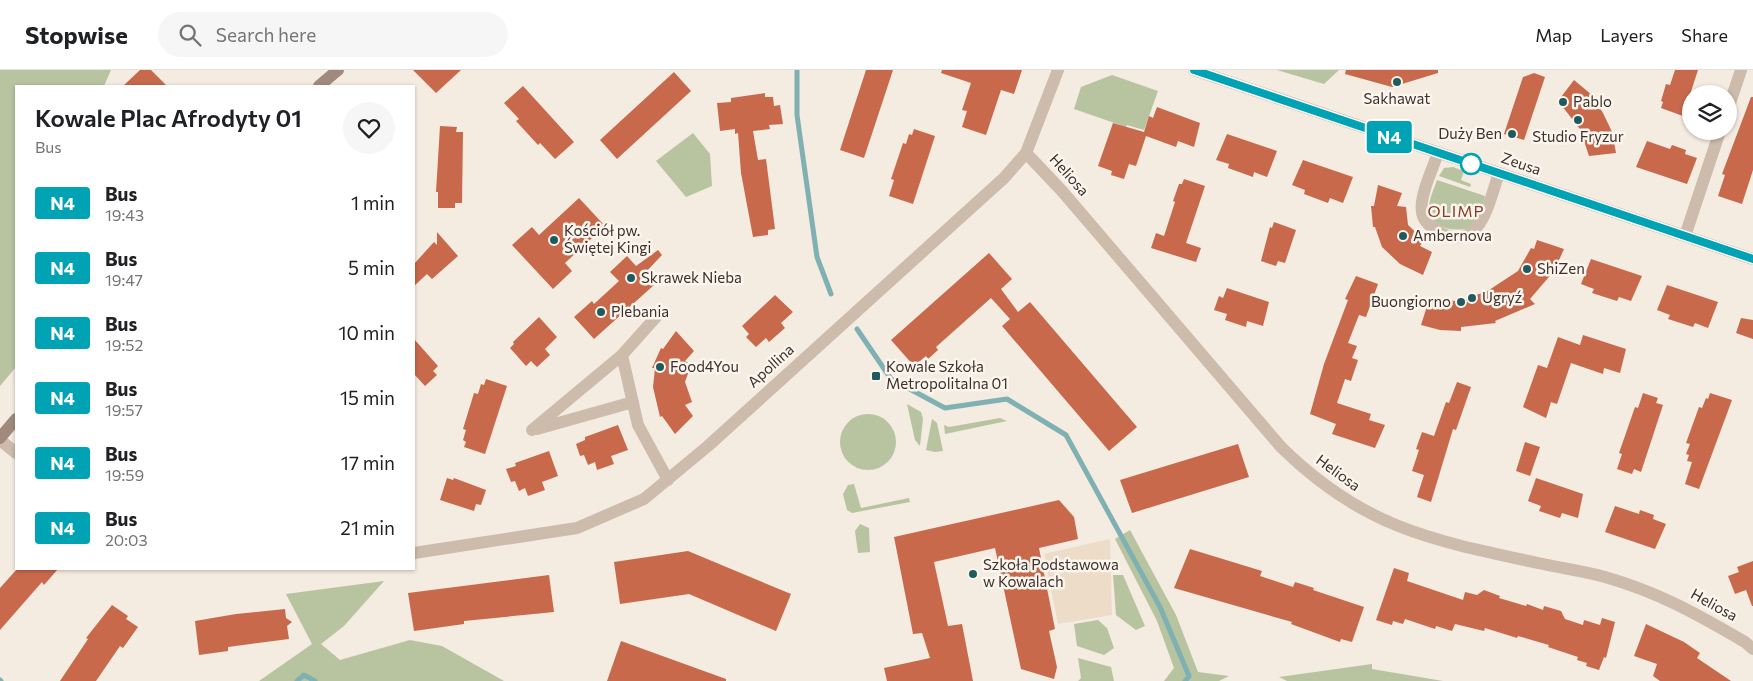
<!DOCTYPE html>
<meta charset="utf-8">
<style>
:root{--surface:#fff;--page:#f6f6f6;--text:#202124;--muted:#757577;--line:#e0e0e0}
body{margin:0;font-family:Commissioner,sans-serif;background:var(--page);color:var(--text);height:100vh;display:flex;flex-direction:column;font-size:19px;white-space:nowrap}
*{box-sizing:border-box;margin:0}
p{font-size:16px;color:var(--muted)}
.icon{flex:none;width:28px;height:28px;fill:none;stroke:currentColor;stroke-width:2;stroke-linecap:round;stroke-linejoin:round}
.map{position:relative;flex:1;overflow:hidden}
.drawer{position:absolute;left:15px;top:15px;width:400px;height:485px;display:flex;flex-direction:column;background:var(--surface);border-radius:0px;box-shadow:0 1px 4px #0004}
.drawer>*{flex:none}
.badge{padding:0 10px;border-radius:4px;font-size:18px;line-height:32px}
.tools{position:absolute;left:1682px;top:15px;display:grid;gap:10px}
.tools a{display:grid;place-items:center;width:55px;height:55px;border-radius:50%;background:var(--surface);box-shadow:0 1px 4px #0004;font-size:25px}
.map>.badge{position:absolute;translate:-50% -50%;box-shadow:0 0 0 2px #fff}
.round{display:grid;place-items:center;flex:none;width:52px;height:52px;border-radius:26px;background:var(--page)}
.headline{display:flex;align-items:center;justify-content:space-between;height:85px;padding:0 20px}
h1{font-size:24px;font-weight:600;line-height:38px}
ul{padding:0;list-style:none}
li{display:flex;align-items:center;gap:15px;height:65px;padding:0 20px}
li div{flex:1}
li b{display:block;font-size:19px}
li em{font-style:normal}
li .badge{min-width:55px;font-weight:700;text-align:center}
header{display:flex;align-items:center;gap:30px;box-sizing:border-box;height:70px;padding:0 25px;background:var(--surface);border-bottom:1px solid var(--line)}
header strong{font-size:24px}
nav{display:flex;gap:28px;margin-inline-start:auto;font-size:18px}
.search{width:350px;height:45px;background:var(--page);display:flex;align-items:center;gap:12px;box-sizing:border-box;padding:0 18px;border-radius:28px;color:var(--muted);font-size:19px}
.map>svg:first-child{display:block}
</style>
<header>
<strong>Stopwise</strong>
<div class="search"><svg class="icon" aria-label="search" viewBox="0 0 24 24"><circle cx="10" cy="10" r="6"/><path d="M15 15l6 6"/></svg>Search here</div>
<nav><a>Map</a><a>Layers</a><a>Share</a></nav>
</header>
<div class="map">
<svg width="1753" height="611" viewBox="0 0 1753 611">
<rect width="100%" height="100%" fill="#f4ebe1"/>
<path fill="#b8c4a0" d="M0 0H111L104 16H16V297L0 316Z
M1277 0H1339L1324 14Z
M1112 5 1158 21 1144 60 1127 55 1126 57 1074 39 1081 17Z
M693 63 710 84 712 116 686 127 656 91Z
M1453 97 1464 101 1461 110 1471 114 1470 117 1439 106 1444 98Z
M1437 110 1485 126 1480 143 1470 158C1455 162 1429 159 1429 138 1429 129 1434 119 1437 110Z
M907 334 921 342 923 349 920 376 915 370Z
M840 372a28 28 0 1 1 56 0a28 28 0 1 1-56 0Z
M1000 348 1007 351 945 364 944 355 949 357Z
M932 349 937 353 943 381 935 382 926 380Z
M854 414 861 438 909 428 910 432 852 443 847 440 843 424 848 415Z
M860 454 869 458 870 482 858 483 855 461Z
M1130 460 1176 545 1198 602 1229 606 1219 611H1164L1174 598 1157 551 1115 469Z
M1113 505H1123L1145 556 1136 560 1116 545Z
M384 511 344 556 321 574 340 590 410 570 442 576 504 611H259L312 574 286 524Z
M1098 550 1107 558 1114 578 1104 585 1077 576 1074 554Z
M1078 588 1111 597 1114 611H1078L1081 608Z
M1372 594V599L1443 611H1287L1279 607Z"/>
<path fill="#ecdcc8" d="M1110 469 1112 545 1058 554 1044 484Z"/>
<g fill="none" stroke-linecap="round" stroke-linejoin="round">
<path stroke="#7fb0b2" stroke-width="5" d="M797 0V45L817 187 831 224
M857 259 891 309 945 338 1007 329 1066 365 1160 537 1189 606 1185 611
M0 610 1 611
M297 611 304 605 315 611"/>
</g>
<path fill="#c8694b" d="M140 0H151L167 16H123Z
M413 0H461L436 23Z
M866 0H893L864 88 840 80Z
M942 0H1022L1014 24 1001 20 986 65 962 57 967 41 962 40 971 13 941 3Z
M1346 0H1438V3L1392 17 1345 4Z
M1675 0H1698L1683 46 1661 38 1663 32 1661 31 1666 14 1670 15Z
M674 2 691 21 617 89 600 70Z
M1534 3 1545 7 1524 70 1504 64 1523 7Z
M1574 10 1592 25 1603 43 1614 66 1613 67 1616 83 1589 86 1580 59 1558 31Z
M523 16 574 72 555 89 540 73 538 75 516 51 519 49 504 33Z
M765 23V27H773L774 36 780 35 783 54 769 55 770 59 753 61 758 90 766 89 775 159 768 160V165L753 167 741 103 738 63 735 64V59L720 61 717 33 731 32V28Z
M1751 27H1753V100L1742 134 1718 126 1725 105 1722 104Z
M1157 37 1200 53 1194 77 1178 71 1176 77 1146 66 1136 96 1129 94 1124 109 1111 105 1112 101 1098 96 1113 53 1144 62 1149 46 1153 48Z
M440 56 457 57 456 62H463L462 133H455V138H438V122H436Z
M914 59 935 66 913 134 889 126 894 110 891 109 903 73 906 74 909 64 912 65Z
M1227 64 1277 81 1267 107 1254 102 1253 107 1228 98 1229 94 1216 90Z
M1647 71 1670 79 1672 75 1686 80 1685 84 1697 88 1687 114 1636 97Z
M1303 90 1353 107 1343 133 1330 128 1328 133 1304 124 1305 120 1292 115Z
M1184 109 1205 116 1186 173 1201 178 1196 192 1151 178 1156 163 1164 166 1175 132 1173 131 1179 114H1182Z
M1378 115 1402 123 1397 136 1406 137 1408 155 1424 170 1420 176 1432 182 1423 205 1400 194 1382 177 1375 157H1373L1371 136H1374Z
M579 128 605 156 565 193 572 201 553 219 512 175 532 157 539 165Z
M1274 152 1296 160 1285 193 1278 191 1276 196 1261 191 1270 157 1272 158Z
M437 162 458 186 432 209 427 204 414 216V194L434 172 437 175Z
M1537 170 1564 179 1554 201 1530 229 1535 234 1495 251 1496 253 1461 257V261L1440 260 1421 255 1430 227 1455 231 1477 227 1476 225 1486 222 1518 201 1531 178 1534 179Z
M658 180 662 185 644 204 654 215 594 269 574 247 592 231 594 234 619 211 610 202 627 186 636 196Z
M989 183 1012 209 1001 219 1018 242 1030 232 1137 357 1109 381 1002 256 1010 249 991 228 936 277 938 280 928 289 926 286 914 296 891 270Z
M1591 189 1642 206 1631 231 1619 227 1617 231 1592 223 1594 219 1581 214Z
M1356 206 1378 214 1366 247 1359 245 1348 273 1357 276 1352 288 1358 290 1351 311 1345 309 1337 333 1371 344 1369 350 1385 355 1375 378 1332 364 1336 354 1310 344 1324 294 1348 230 1345 229Z
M1667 215 1718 232 1708 258 1695 253 1693 257 1668 249 1670 245 1657 240Z
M1227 218 1269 232 1263 256 1247 251 1246 257 1225 250 1227 244 1214 240 1219 226 1223 228Z
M775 225 793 242 781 253 785 258 769 272 766 268 756 277 746 267 749 264 742 256Z
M539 247 557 267 545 279 550 285 537 297 531 291 526 296 510 278 514 274 513 272Z
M1741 248 1753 250V269L1736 263Z
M676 261 694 281 685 291 691 295 685 312 692 332 685 335 693 346 675 364 662 346 660 347 653 317 655 298H652L661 278 663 279Z
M1583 265 1626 279 1620 303 1604 298 1603 304 1571 293 1557 334 1551 332 1546 348 1523 337 1538 295 1547 298 1558 267 1580 275Z
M414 269 438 296 433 301 437 305 425 316 414 304Z
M486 309 507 316 485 384 464 377 466 372 463 370 466 360 463 359 474 323 478 324 481 314 484 315Z
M1457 312 1471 317 1456 360 1453 359 1431 432 1417 427 1424 405 1412 401 1419 380 1416 379 1422 362 1434 366 1446 332 1449 333Z
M1643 323 1658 328 1656 333 1663 335 1641 402 1634 399 1632 404 1617 399 1622 384 1619 383 1635 337 1638 338Z
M1710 323 1732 330 1699 419 1685 414 1692 392 1687 391 1689 385 1686 384 1690 374 1686 373 1699 337 1702 338 1706 328 1708 329Z
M618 355 628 380 611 386 614 394 597 400 595 392 588 395 584 385 580 386 576 374 585 370V367Z
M1525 372 1540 377 1530 406 1516 401Z
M1238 374 1249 407 1132 443 1120 410Z
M549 381 558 406 542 412 545 420 528 426 525 418 519 421 515 411 511 412 506 399 516 396 515 393Z
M447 408 453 410 454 408 486 420 481 435 476 434 474 441 440 430Z
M1536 408 1583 424 1578 448 1562 443 1560 448 1539 441 1541 436 1528 431Z
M1059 430 1074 447 1078 469 1039 478 1055 559 1049 561 1057 597 1054 609 1021 599 995 478 934 492 948 556 962 554 973 611H887L884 598 930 588 922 563 913 564 894 467Z
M1615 436 1639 444 1640 440 1654 445 1653 449 1666 454 1655 479 1605 462Z
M1190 479 1262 501 1260 506 1293 517 1295 512 1314 518 1313 520 1364 537 1352 572 1341 569 1340 572 1291 554 1292 552 1174 518Z
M688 481 791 524 776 561 689 524 620 534 614 492Z
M1753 491V536H1752L1746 520 1735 524 1728 506 1739 502 1737 497Z
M1394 498 1409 503 1407 511 1463 530 1465 522 1477 525 1484 520 1500 526 1499 528 1526 536 1527 534 1543 540 1544 536 1561 541 1565 549 1583 555 1584 550 1600 555 1602 548 1615 552 1606 588 1604 587 1599 600 1586 596 1587 593 1577 590 1578 587 1548 577 1549 575 1518 566 1517 568 1485 558 1484 561 1455 554 1452 561 1436 556 1435 559 1405 549 1403 554 1393 551 1392 555 1376 550Z
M17 499H58L44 515 42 512 0 560V518Z
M549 505 554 542 464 551V554L414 561 408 523Z
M112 535 128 546 126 549 138 557 123 578 120 576 96 611H60L88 569 86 568Z
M285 539 286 548 292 552 287 556 289 569 228 577V581L199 585 195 551 236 544Z
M1646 554 1684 572 1700 583 1697 588 1731 611H1660L1653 606 1657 594 1634 586Z
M621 571 726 609V611H607Z"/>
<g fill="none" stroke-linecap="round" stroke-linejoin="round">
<path stroke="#cdbbac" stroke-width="12" d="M1194 0 1753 189
M1729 36 1741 0
M1026 83 1062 121 1281 377C1362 457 1430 470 1538 493 1560 498 1583 501 1605 507 1658 522 1697 544 1745 572L1753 579
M1438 83C1433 98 1419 127 1422 142 1423 151 1432 158 1439 162 1481 184 1489 131 1499 103
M1685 166 1720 61
M656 247 622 285 638 355 668 410
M537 359 633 332
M532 360 622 285
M0 370 16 383
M414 483 577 458 644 429 708 376 1004 108 1026 83 1058 0"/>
<path stroke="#a18a7d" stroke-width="12" d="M319 16 338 0
M0 368 16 349"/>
</g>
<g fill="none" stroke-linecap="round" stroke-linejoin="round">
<defs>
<path id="line" d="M1194 0 1753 189"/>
</defs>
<use href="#line" stroke="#fff" stroke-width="11"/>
<use href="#line" stroke="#00a3b4" stroke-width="8"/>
</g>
<g fill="#1f5a5e" stroke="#fbf5ee" stroke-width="2">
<circle cx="1397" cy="12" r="5"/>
<circle cx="1563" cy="32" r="5"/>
<circle cx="1578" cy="50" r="5"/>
<circle cx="1512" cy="64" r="5"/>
<circle cx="1403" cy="166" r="5"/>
<circle cx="554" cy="170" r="5"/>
<circle cx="1527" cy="199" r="5"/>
<circle cx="631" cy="208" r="5"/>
<circle cx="1472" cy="228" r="5"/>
<circle cx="1461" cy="232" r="5"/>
<circle cx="601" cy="242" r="5"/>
<circle cx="660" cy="297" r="5"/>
<rect x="871" y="301" width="10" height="10" rx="2.5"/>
<circle cx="973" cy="504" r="5"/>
</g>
<circle fill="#fff" stroke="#00a3b4" stroke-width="2.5" cx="1471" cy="94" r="10"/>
<g text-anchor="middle" stroke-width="5" stroke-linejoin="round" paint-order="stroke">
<g font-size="15" fill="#3b302b" stroke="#fbf5ee" text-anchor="start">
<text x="1397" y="34" text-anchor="middle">Sakhawat</text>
<text x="1573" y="37">Pablo</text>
<text x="1502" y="69" text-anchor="end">Duży Ben</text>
<text x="1578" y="72" text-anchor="middle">Studio Fryzur</text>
<text x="564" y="166">Kościół pw.<tspan x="564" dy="17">Świętej Kingi</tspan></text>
<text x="1413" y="171">Ambernova</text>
<text x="1537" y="204">ShiZen</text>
<text x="641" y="213">Skrawek Nieba</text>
<text x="1482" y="233">Ugryź</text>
<text x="1451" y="237" text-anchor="end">Buongiorno</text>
<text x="611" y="247">Plebania</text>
<text x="670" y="302">Food4You</text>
<text x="886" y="302">Kowale Szkoła<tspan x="886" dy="17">Metropolitalna 01</tspan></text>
<text x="983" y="500">Szkoła Podstawowa<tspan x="983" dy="17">w Kowalach</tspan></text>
</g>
<g font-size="15" fill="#3b302b" stroke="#fbf5ee">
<text transform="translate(1521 94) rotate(19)" y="5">Zeusa</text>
<text transform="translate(1069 105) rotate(48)" y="5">Heliosa</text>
<text transform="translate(771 296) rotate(-42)" y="5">Apollina</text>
<text transform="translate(1338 403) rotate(36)" y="5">Heliosa</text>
<text transform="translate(1714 535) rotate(29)" y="5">Heliosa</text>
</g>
<g font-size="16" letter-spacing="1" fill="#8c3b22" stroke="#fbf5ee">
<text x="1456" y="147">OLIMP</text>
</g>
</g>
</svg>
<div class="tools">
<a><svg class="icon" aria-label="layers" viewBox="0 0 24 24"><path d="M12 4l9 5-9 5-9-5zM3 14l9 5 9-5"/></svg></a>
</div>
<b class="badge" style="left:1389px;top:67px;background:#00a3b4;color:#fff">N4</b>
<section class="drawer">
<div class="headline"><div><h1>Kowale Plac Afrodyty 01</h1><p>Bus</p></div><a class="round"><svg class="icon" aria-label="heart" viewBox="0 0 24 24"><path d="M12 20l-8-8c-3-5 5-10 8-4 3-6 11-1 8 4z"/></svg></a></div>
<ul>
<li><span class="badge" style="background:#00a3b4;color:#fff">N4</span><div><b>Bus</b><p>19:43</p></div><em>1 min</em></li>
<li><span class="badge" style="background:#00a3b4;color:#fff">N4</span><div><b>Bus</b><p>19:47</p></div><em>5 min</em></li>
<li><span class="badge" style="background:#00a3b4;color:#fff">N4</span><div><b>Bus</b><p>19:52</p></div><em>10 min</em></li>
<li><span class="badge" style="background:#00a3b4;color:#fff">N4</span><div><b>Bus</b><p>19:57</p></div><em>15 min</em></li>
<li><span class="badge" style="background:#00a3b4;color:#fff">N4</span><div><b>Bus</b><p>19:59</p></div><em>17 min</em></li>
<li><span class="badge" style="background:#00a3b4;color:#fff">N4</span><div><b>Bus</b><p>20:03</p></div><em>21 min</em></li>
</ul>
</section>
</div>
